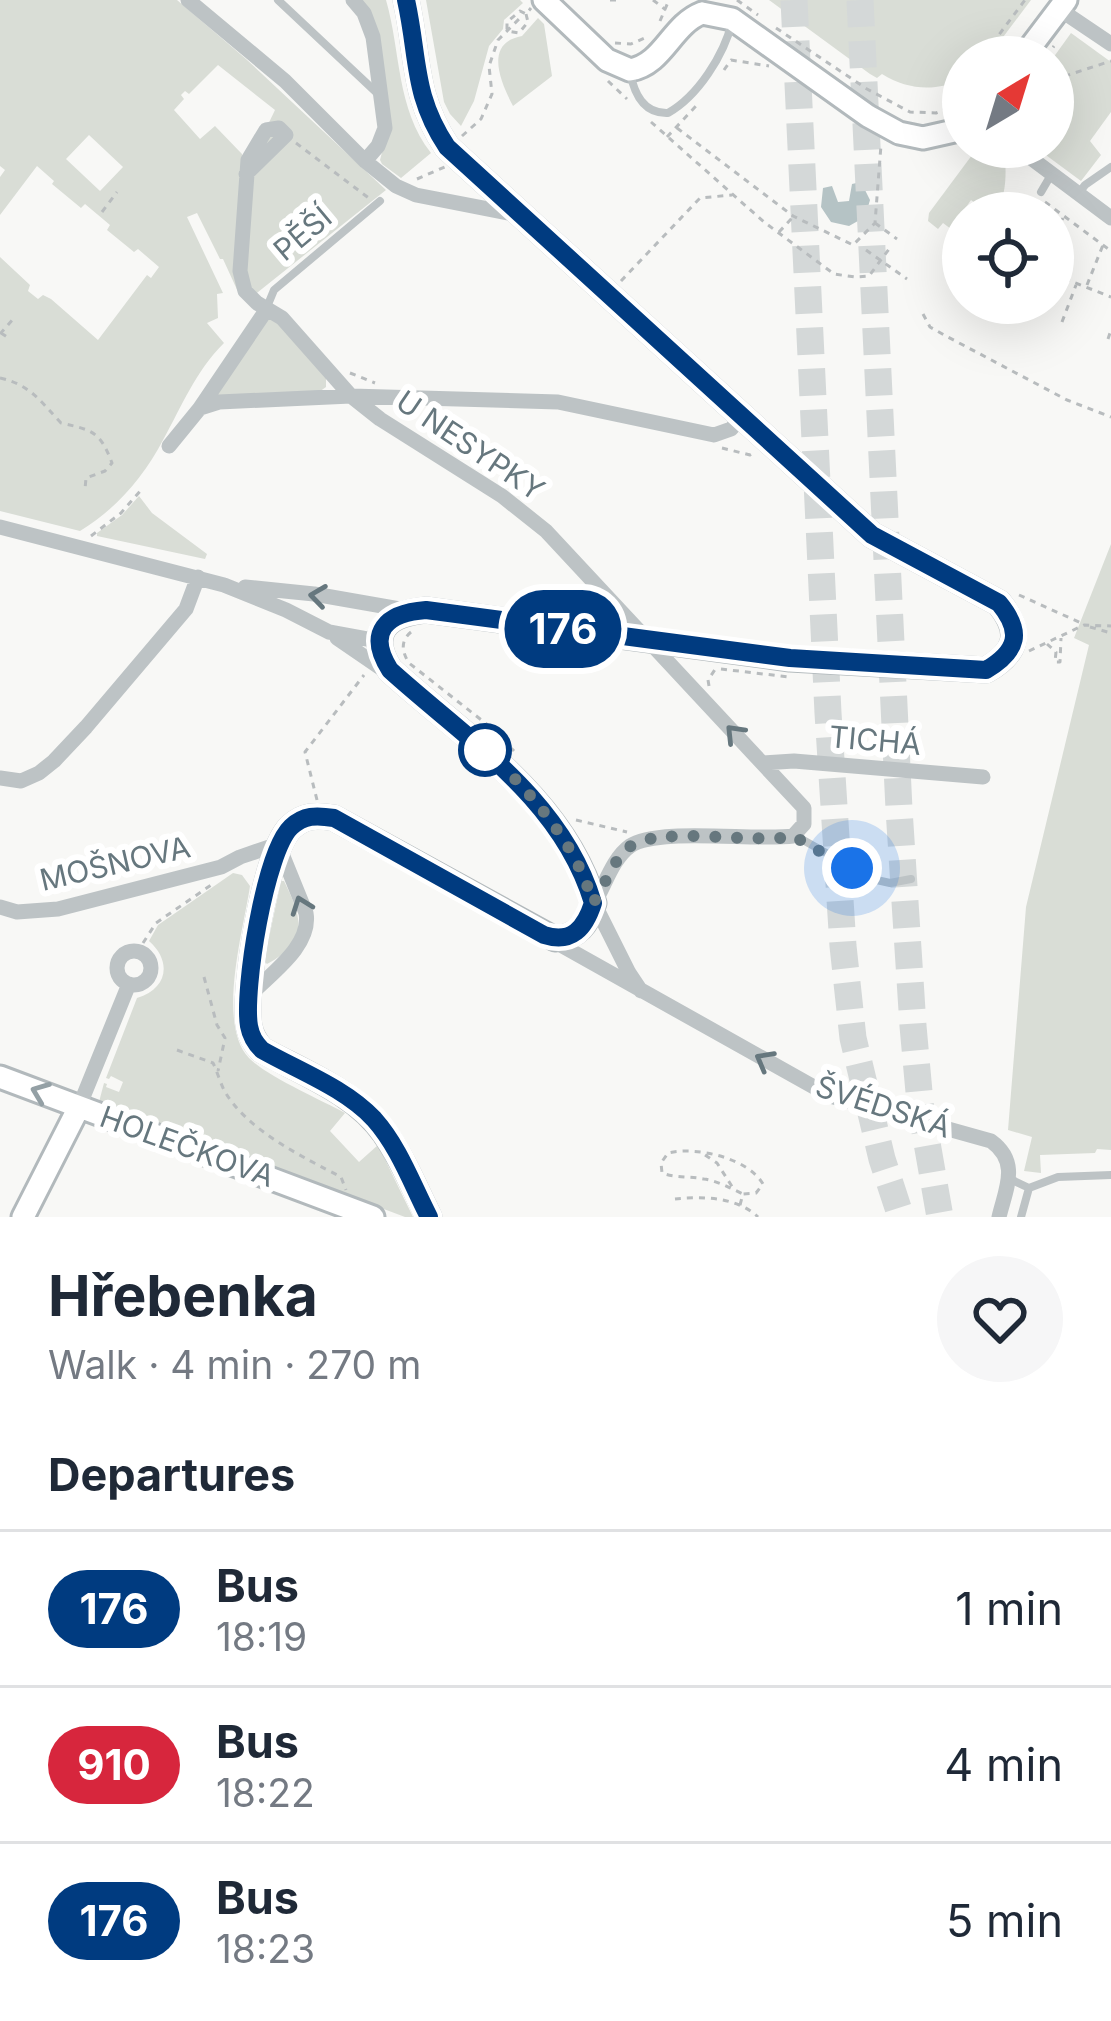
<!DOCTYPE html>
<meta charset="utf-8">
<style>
:root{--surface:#fff;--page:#f6f6f7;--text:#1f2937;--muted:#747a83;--line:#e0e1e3}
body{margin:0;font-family:Inter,sans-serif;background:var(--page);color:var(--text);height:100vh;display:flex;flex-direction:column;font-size:45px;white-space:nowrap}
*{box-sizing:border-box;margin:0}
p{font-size:39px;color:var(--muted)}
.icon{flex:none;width:66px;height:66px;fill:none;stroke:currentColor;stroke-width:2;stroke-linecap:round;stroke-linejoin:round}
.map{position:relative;height:1217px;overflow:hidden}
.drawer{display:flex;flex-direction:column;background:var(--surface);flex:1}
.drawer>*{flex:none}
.badge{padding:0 24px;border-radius:39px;font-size:42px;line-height:78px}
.needle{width:78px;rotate:38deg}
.fabs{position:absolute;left:942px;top:36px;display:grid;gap:24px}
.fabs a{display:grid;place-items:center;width:132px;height:132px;border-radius:50%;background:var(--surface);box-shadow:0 12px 48px #0002;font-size:60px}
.you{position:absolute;width:60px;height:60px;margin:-30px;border:9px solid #fff;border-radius:50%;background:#1a73e8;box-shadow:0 0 0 18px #1a73e833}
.map>.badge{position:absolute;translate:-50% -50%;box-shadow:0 0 0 6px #fff}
h2{padding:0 48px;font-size:45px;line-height:108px}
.round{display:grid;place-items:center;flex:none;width:126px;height:126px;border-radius:63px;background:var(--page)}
.head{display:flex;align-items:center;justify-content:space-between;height:204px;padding:0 48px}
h1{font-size:57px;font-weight:700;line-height:90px}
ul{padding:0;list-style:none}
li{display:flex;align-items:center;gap:36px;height:156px;padding:0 48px;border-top:3px solid var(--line)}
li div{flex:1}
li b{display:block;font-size:45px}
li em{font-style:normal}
li .badge{min-width:132px;font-weight:700;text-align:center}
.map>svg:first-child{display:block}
</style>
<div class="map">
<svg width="1111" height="1217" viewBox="0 0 1111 1217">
<rect width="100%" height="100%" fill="#f8f8f6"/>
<path fill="#d9ddd6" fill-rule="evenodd" d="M0 0H177L246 59 386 190 253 296 245 278V198L263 135 275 110 218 65 189 94 185 91 181 95 184 99 174 110 200 139 215 126 242 154 239 294 223 259H220L197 213 187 217 223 293 217 294 218 318 207 323 224 343C195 372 182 406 163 440 144 477 115 510 80 531L0 511V257L30 285 28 291 38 299 43 295 51 299 98 340 147 275 151 278 159 267 138 249 134 252 107 230 110 225 85 204 81 208 52 184 54 181 37 166 0 215V177L5 170 0 166ZM89 135 123 167 100 191 66 159Z
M358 0H386C401 52 396 108 431 153L401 178 382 164 380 160 388 129Z
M426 0H520L523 3 504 20 503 29 489 46 474 101 461 126 450 114 444 102Z
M769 0H1031L988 57H963V79C935 92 908 90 882 74L877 78 870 74Z
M538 18 544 24 552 76 513 106C501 83 483 43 522 36Z
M1071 33 1111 62V112L1090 141 1101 155 1081 181 1035 147H1053V58Z
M978 147H997L1005 153C1006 175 1007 193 996 213H989L971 200 951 229 943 223 938 229 928 221 929 213Z
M274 316 326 378V387L319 392 212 398 269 317Z
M139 496 152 513 207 554 205 559 97 536V533L122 515Z
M1111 544V1150L1097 1149 1095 1153 1040 1155 1041 1173 1024 1171 1032 1137 1008 1130 1026 907 1089 645 1074 638Z
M233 873 242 875 250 886C244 928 216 1024 249 1058 266 1076 321 1100 345 1113L330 1131 359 1162 378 1145 413 1217H405L99 1102 104 1083 107 1084 106 1087 119 1092 123 1082 111 1076 109 1079 106 1078 137 998C168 989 172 961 149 941L158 925Z
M281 881H284C302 918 310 941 267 964L264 961Z"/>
<path fill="#b5c3c5" d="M861 182 870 200 865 217 849 226 831 222 821 207 823 188 832 186 838 202 849 201 852 184Z"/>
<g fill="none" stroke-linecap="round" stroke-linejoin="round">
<path stroke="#d4d8d8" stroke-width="27" stroke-dasharray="27 14" stroke-linecap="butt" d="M794 0 828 713 843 946 853 1038 882 1159 901 1217
M860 0 899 809 913 1026 920 1103 940 1217"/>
<defs>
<path id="secondary" d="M406 0C419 58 412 94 447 147L872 535 999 603C1022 632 1018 652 986 670L790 659 426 610C387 614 366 632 390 670 466 739 563 799 594 903 587 924 578 937 555 939L334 818C316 815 304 815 291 827 265 851 243 991 249 1026 251 1036 255 1043 262 1050 304 1073 357 1093 385 1134 403 1159 415 1189 429 1217
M544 0 607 60 630 70C664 64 671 25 702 13
M702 13 732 19 868 116 899 133 923 138 963 129
M1023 57 1066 0
M0 1077 373 1217
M23 1217 79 1107"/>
</defs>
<use href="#secondary" stroke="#b2b9bc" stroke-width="27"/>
<path stroke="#b8bcbe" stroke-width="3" stroke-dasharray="6 6" stroke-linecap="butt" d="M610 0H619
M653 0 666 10
M737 0 758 15
M526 14 528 22 519 33 507 31V22L520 11 526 14 531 8
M660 21 669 0
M776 28 867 89 910 112 936 113 963 102
M615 43 631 44 649 36
M993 57 998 36 1025 0
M1046 57 1054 46
M724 70 731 60 769 66
M1053 80 1111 61
M608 81 627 99
M651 122 764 222 834 274 855 277 869 276 892 245
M677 128 793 216 853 245 875 223 881 145
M462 136 481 119 492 94 489 66 498 40 522 16
M667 137 696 106
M296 143 370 199
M417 179 447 166
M1045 202 1111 251
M102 212 117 192
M875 223 897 239
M779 232 793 217
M1053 242 1063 218
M1053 274 1111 297
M621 281 700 198 732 195
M1087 285 1103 245
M1026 308 1028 303
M923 314 930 327 946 336 1067 400 1111 417
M1062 322 1076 285
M1 333 10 339
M0 334 14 318
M1108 339 1111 330
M350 373 375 383
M0 378C31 385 41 402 61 423 92 430 100 431 112 463L105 471 86 478 85 489
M722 448 750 455 753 453
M91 536 121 513 142 489
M1019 595 1081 623
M1090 627 1111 633
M411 632C400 641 402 652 409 663L489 726 514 751
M1047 644 1056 652 1055 662H1060L1061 638
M1029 651 1084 625 1111 626
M721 669 789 677
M709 686 708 680 716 668
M317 800 305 752 364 675
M576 820 627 832
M143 943 156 923 214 883
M204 977 217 1025 225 1038 218 1071
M177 1050 213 1063C217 1071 220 1082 224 1090 246 1130 303 1157 341 1177L346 1190
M705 1155 717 1163 733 1188
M675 1199C703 1196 737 1197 758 1217
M740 1205 743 1194 756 1193 763 1184C748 1158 696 1146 668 1153L661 1163 662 1173C675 1178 689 1176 704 1179 718 1181 730 1188 743 1194"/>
<path stroke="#bdc3c5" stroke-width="8" d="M278 0 377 93
M630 72C634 93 643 114 668 113 698 96 724 55 732 22
M1041 192 1051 175
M1079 193 1085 185 1111 167
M267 307 274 290 380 201
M796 836 872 879 890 883 911 879
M1008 1178 1029 1188 1021 1217
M1029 1188 1058 1177 1111 1175"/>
<path stroke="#bdc3c5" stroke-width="15" d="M188 0 285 81 365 161 396 186 416 195 519 215
M353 0 364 13 373 37 385 128 378 146 365 161
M1059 9 1111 44
M1016 147 1111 218
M246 174 286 135 279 128 266 130 248 160 240 271 245 291 257 303 282 318 351 396 380 419 502 496 546 531 804 808V824L793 836C755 841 657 827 630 846 612 859 605 886 594 903L629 973 641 991
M200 408 267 309
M169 446 200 408 219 402 351 396 558 402 714 435 731 429 741 418
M0 527 224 585 286 610 329 632 378 641
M245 587 314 594 411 611
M337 638 391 675
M763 763 794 761 983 777
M0 778 21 781 39 773 54 761 86 727 186 609 198 577
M0 907 17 912 58 909 221 867 240 857 278 844 306 913C312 946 270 974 249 996
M550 939 830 1096 991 1141C1020 1162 1006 1188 999 1217
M117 968a17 17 0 1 1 34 0a17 17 0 1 1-34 0Z
M79 1107 129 984"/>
<use href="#secondary" stroke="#fff" stroke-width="21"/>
<path stroke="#b8bcbe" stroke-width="3" stroke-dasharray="6 6" stroke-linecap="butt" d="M866 250 907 279"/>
</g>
<defs><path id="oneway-chevron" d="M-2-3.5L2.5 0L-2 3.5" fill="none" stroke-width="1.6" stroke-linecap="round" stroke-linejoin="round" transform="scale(3)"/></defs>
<g stroke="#66777e">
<use href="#oneway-chevron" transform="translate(318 596) rotate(-172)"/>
<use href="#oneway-chevron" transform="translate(734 733) rotate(-134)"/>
<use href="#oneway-chevron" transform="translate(301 905) rotate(-110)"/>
<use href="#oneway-chevron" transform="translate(764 1060) rotate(-151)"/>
</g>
<use stroke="#94a0a5" href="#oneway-chevron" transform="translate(40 1092) rotate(-159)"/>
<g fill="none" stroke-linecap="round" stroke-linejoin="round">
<defs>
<path id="line" d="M406 0C419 58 412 94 447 147L872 535 999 603C1023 632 1018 651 986 670L790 658 426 610C386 613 366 632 390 670 466 739 562 799 593 903 585 928 572 944 544 935L334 818C316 815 304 815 291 827 265 852 243 990 249 1026 251 1037 255 1043 262 1050 299 1071 345 1088 374 1119 399 1147 412 1184 429 1217"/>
</defs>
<use href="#line" stroke="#fff" stroke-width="27"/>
<use href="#line" stroke="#003b80" stroke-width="18"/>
<path stroke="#66777e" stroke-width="12" stroke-dasharray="0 21.6" d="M485 750 477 742C526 787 574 838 593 903 605 886 612 862 628 848 657 824 755 845 795 836L804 843 852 868"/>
</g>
<circle fill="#fff" stroke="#003b80" stroke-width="6" cx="485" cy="750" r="24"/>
<g text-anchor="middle" stroke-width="12" stroke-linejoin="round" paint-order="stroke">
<g font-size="30" fill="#66777e" stroke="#fff">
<text transform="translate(303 234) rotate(-40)" y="10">PĚŠÍ</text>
<text transform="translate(470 446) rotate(34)" y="10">U NESYPKY</text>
<text transform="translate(875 741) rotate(5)" y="10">TICHÁ</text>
<text transform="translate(115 864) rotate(-13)" y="10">MOŠNOVA</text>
<text transform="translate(883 1107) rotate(18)" y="10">ŠVÉDSKÁ</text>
<text transform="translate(187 1147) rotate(20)" y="10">HOLEČKOVA</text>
</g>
</g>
</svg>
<div class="fabs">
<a><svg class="needle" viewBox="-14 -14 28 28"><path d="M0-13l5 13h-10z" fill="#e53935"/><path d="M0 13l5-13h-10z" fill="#747a83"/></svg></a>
<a><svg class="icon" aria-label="locate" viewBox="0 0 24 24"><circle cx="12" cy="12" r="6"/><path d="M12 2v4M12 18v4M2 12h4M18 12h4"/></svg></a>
</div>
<div class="you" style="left:852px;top:868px"></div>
<b class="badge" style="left:563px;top:629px;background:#003b80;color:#fff">176</b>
</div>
<section class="drawer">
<div class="head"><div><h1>Hřebenka</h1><p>Walk · 4 min · 270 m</p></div><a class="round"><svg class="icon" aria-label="heart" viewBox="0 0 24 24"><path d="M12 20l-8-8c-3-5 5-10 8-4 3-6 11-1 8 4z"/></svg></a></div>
<h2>Departures</h2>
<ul>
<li><span class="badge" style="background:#003b80;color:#fff">176</span><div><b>Bus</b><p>18:19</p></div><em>1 min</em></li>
<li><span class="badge" style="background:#d7263d;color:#fff">910</span><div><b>Bus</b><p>18:22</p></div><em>4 min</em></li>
<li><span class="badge" style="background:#003b80;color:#fff">176</span><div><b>Bus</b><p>18:23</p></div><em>5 min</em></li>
</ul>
</section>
